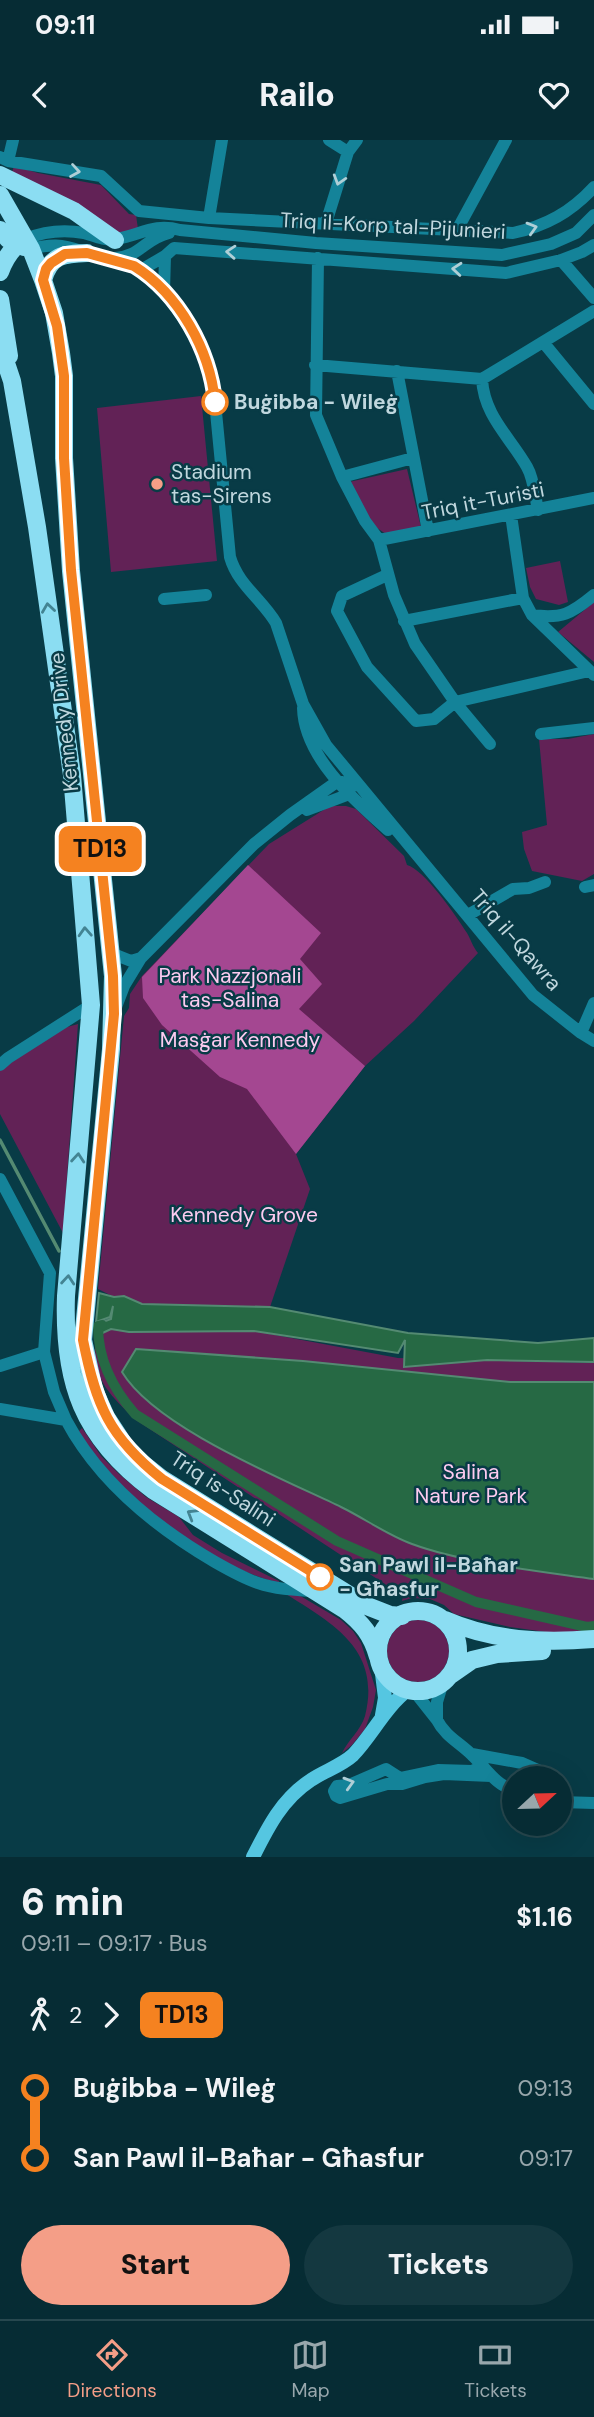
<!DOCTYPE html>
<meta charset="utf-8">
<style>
:root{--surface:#062c34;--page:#143840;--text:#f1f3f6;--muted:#98a7ac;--line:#27484f;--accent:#f49e87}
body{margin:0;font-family:"DM Sans",sans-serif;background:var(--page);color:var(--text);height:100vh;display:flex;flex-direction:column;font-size:26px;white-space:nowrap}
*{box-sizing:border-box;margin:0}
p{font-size:23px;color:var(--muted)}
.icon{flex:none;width:38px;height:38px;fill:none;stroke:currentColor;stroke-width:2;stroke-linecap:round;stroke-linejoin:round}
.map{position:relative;height:1717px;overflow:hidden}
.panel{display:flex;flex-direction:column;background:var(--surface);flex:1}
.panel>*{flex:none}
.badge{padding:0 14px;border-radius:10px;font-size:24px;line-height:46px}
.needle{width:46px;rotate:68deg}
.fabs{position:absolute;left:502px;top:1626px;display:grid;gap:14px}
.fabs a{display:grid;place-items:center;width:70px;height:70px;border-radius:50%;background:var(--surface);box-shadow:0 7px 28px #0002,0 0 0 2px var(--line);font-size:35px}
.map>.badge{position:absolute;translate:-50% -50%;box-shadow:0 0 0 4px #fff}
.legs{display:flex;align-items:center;gap:10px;height:77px;padding:0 21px;font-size:23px}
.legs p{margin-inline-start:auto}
.summary{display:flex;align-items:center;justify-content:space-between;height:119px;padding:0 21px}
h1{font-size:38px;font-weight:800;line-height:52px}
.primary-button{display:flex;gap:14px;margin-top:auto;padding:14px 21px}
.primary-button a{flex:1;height:80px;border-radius:42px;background:var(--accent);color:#111;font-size:28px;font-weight:800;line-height:80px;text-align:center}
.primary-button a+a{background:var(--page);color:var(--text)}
ul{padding:0 21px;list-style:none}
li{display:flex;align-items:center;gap:24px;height:70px;font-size:26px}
li i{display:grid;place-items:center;width:10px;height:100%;margin:0 9px;background:currentColor}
li i::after{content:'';width:18px;height:18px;margin:-9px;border:5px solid;border-radius:50%;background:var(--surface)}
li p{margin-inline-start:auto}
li:first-child i{background:linear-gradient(#0000 50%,currentColor 0)}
li:last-child i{background:linear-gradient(currentColor 50%,#0000 0)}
.status{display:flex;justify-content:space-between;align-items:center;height:49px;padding:0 35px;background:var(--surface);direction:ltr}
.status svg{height:19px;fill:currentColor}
header{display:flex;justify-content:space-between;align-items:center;height:91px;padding:0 21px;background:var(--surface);font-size:32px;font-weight:800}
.dock{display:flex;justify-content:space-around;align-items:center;height:98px;border-top:2px solid var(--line);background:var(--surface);font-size:19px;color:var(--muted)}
.dock a{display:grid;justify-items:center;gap:4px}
.dock .on{color:var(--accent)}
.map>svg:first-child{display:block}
</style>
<div class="status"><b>09:11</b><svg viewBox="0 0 49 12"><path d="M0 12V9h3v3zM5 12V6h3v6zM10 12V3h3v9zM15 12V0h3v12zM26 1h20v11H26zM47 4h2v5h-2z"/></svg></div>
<header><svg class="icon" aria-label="back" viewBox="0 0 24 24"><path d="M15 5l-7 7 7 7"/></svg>Railo<svg class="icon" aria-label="heart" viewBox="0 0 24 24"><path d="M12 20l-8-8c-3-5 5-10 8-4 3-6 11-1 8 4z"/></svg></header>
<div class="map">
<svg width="594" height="1717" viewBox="0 0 594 1717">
<rect width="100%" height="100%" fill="#083b46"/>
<path fill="#622256" d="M14 26 38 33 101 45 129 74 136 75 138 89 120 93 12 32Z
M201 256 217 421 111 432 97 268Z
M407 329 421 387 386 394 371 384 349 342Z
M560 421 568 462 559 465 536 459 530 447 526 428Z
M594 462V522L558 492Z
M594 594V734L582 741 532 731 524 709 522 692 547 685 539 599H568Z
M330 666H346L356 669 404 716 407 725C424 729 457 777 467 793 471 800 473 807 478 813L414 881 365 926 296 1014 310 1049 270 1167 142 1164 124 1156 114 1157 98 1149 124 876 129 868 130 854 142 836 269 704Z
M78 884 63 1093 0 974V930L60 889Z
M111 1189 129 1192 254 1191 398 1218 594 1223V1493L560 1494 510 1487 454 1474 444 1465 430 1459 412 1458 402 1461 403 1456 136 1280C107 1252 91 1238 96 1196Z
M82 1288 101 1316 119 1334 146 1357 179 1377 193 1395 222 1413 279 1441V1443C204 1424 119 1356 76 1294Z
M283 1452 297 1454 341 1480 353 1491 361 1503 376 1550 373 1567 365 1589 352 1605 342 1613C348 1600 361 1590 365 1576 382 1508 331 1483 283 1452Z
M387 1511a31 31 0 1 1 62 0a31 31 0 1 1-62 0Z"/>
<path fill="#a44791" d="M248 725 321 793 300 819 322 844 299 869 365 926 296 1014 247 949 220 937 162 885 143 858 142 837Z"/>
<path fill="#266944" stroke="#548a72" stroke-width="2" d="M99 1153 114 1157 124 1156 142 1164 270 1167 408 1193 538 1203 594 1198V1222L487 1220 404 1227 405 1200 398 1213 254 1191 129 1192 111 1189 96 1196 97 1184 111 1179 113 1166 110 1177 96 1182Z
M136 1209 303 1221 510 1242H594V1439C538 1431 464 1423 412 1404 387 1395 364 1378 341 1367 281 1338 155 1287 122 1232Z"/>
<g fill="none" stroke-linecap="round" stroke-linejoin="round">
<path stroke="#548a72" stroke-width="3.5" d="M0 1000 59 1111"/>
<path stroke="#266944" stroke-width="10" d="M102 1185 98 1186C98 1220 113 1249 135 1274L337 1401 476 1462 587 1487 594 1486"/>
<path stroke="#148399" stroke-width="12" d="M329 0 348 12
M0 17 8 21 101 36 139 71 209 78 513 93C546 86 571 72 594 47
M8 21 13 0
M209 78 222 0
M326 83 348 12 357 0
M457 90 506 0
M25 99C45 91 63 89 84 93 94 96 105 101 116 99 141 95 153 83 180 90L316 103 502 115 551 104 576 93 594 75
M31 109C50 104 62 104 81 111
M115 118C140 117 144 99 169 93
M318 118 316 275 342 337 365 381 379 400 394 455 415 504 455 562 490 604
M104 119C114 121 126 122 135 127 142 129 147 135 152 140 182 169 200 202 213 241L230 417C238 445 262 459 276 483L303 564 326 605 533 855 581 893 594 901
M561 120 594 158
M141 130 165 116 174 108 506 133 561 120 582 112 594 105
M164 152 165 116
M543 202 594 264
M315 225 482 239 594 171
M397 231 428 391
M482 239C484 276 510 297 527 327 534 339 535 357 538 370
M342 337 413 318
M511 375 523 458 532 475 594 535
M379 400 594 358
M387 435 342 456 337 471 367 527 416 581 434 579 455 562 589 531
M164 459 206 455
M532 475C562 479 571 474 594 455
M404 481 523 458
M303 568C304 617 354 660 388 690
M541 594 594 588
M307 670 347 655
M585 747 594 745
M468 775 513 749 529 748 545 742
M111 813 131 821 141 818
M116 867 124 846 141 818 254 704 290 675 338 641 359 646
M581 893 594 863
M0 925 8 918 91 865
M0 1039 50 1133 44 1212 0 1226
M44 1212 54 1252 66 1280
M0 1269 66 1280C99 1342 155 1387 215 1422 229 1430 243 1438 258 1443 275 1449 293 1450 311 1451
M414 1551 437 1580V1562L443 1542
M437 1580C445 1596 460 1603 472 1615 486 1628 495 1645 514 1650
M472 1614 522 1623 540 1631 543 1638
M483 1626 472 1631 438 1630 400 1638 386 1629 349 1645 337 1646 334 1651 336 1656 340 1658 387 1644H402L425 1637 444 1634 491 1636
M560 1662 594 1663"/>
<path stroke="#55c6e1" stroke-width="14" d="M381 1526 385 1558 382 1575
M253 1717C268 1687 282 1659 311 1640 324 1631 341 1626 353 1615 373 1594 385 1567 409 1549"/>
<path stroke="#8bddf2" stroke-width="18" d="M0 35 74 71 115 100
M0 55 31 109 43 140 54 173 61 213 64 236V318L71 431 113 836 111 909 83 1200 94 1250 106 1277 125 1306 142 1323 162 1339 367 1466 390 1475 402 1476
M0 90 8 99 24 107
M0 132C5 118 12 107 25 99
M43 140C50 115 63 114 87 113
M0 159 9 216
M0 205 12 241 37 387 72 635 91 865 66 1156C63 1242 82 1297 153 1350L344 1469C362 1483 372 1495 378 1517
M378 1511a40 40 0 1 1 80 0a40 40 0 1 1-80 0Z
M445 1480C493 1501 542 1503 594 1499
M449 1536 472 1520 497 1514 542 1511"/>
</g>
<defs><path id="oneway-chevron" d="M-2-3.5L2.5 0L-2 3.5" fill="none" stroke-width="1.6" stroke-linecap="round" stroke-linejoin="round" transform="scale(1.75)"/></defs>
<g stroke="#afcfd7">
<use href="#oneway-chevron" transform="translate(75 31) rotate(9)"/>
<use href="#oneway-chevron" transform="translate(339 40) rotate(107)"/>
<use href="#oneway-chevron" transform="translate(532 88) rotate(-16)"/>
<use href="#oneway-chevron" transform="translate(231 112) rotate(-176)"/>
<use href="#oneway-chevron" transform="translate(457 129) rotate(-175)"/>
<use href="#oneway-chevron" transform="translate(349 1643) rotate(-16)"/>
</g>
<g stroke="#438493">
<use href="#oneway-chevron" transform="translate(48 468) rotate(-98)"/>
<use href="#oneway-chevron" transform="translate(85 792) rotate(-93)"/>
<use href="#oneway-chevron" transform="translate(78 1018) rotate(-85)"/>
<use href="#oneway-chevron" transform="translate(68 1140) rotate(-85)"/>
<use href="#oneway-chevron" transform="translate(192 1374) rotate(-149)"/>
</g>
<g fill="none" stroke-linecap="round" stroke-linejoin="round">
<defs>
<path id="line-1" d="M215 262C210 210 179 154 134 126L87 113 65 114 51 123 46 129 43 140 57 186 64 236V318L71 430 113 836 114 874 83 1200C96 1265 109 1297 162 1339L320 1437"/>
</defs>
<use href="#line-1" stroke="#fff" stroke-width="16"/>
<use href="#line-1" stroke="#f58220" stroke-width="10"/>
</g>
<g fill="#fff" stroke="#f58220" stroke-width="3.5">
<circle cx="215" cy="262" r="12"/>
<circle cx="320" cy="1437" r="12"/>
</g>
<circle fill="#f49e87" stroke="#083b46" stroke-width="2.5" cx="157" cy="344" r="7"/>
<g text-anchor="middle" stroke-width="5" stroke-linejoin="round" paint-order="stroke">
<g font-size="21" fill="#c0d7de" stroke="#083b46">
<text transform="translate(393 86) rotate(3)" y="7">Triq il-Korp tal-Pijunieri</text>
<text transform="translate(483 361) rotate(-11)" y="7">Triq it-Turisti</text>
<text transform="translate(64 582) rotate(-96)" y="7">Kennedy Drive</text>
<text transform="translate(516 800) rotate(49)" y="7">Triq il-Qawra</text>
<text transform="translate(223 1349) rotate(33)" y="7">Triq is-Salini</text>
</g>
<g font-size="21" font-weight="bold" fill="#c0d7de" stroke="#083b46" text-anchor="start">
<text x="234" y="269">Buġibba - Wileġ</text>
<text x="339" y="1432">San Pawl il-Baħar<tspan x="339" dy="24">- Għasfur</tspan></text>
</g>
<g font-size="21" fill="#c0d7de" stroke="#083b46" text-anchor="start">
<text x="171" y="339">Stadium<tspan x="171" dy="24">tas-Sirens</tspan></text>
</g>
<g font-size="21" fill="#fdcbf0" stroke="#083b46">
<text x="230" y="843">Park Nazzjonali<tspan x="230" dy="24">tas-Salina</tspan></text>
<text x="240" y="907">Masġar Kennedy</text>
<text x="244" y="1082">Kennedy Grove</text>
<text x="471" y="1339">Salina<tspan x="471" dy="24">Nature Park</tspan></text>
</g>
</g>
</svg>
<div class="fabs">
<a><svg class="needle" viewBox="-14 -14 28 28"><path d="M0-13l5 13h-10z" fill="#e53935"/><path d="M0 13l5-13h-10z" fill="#98a7ac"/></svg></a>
</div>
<b class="badge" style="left:100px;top:709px;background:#f58220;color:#111">TD13</b>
</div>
<section class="panel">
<div class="summary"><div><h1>6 min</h1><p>09:11 – 09:17 · Bus</p></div><b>$1.16</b></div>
<div class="legs"><svg class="icon" aria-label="walk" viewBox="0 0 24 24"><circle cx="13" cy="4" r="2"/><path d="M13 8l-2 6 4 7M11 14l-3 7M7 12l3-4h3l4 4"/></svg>2<svg class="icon" aria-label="forward" viewBox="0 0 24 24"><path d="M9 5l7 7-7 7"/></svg><b class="badge" style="background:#f58220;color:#111">TD13</b></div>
<ul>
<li><i style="color:#f58220"></i><b>Buġibba - Wileġ</b><p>09:13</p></li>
<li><i style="color:#f58220"></i><b>San Pawl il-Baħar - Għasfur</b><p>09:17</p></li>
</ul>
<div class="primary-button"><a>Start</a><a>Tickets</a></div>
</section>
<nav class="dock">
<a class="on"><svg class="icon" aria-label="directions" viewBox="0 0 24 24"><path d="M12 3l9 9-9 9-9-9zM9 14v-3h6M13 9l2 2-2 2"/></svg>Directions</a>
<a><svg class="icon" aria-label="map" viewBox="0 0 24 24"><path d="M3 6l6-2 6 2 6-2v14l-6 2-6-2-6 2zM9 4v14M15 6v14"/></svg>Map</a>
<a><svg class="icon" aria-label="tickets" viewBox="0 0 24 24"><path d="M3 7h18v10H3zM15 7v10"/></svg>Tickets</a>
</nav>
